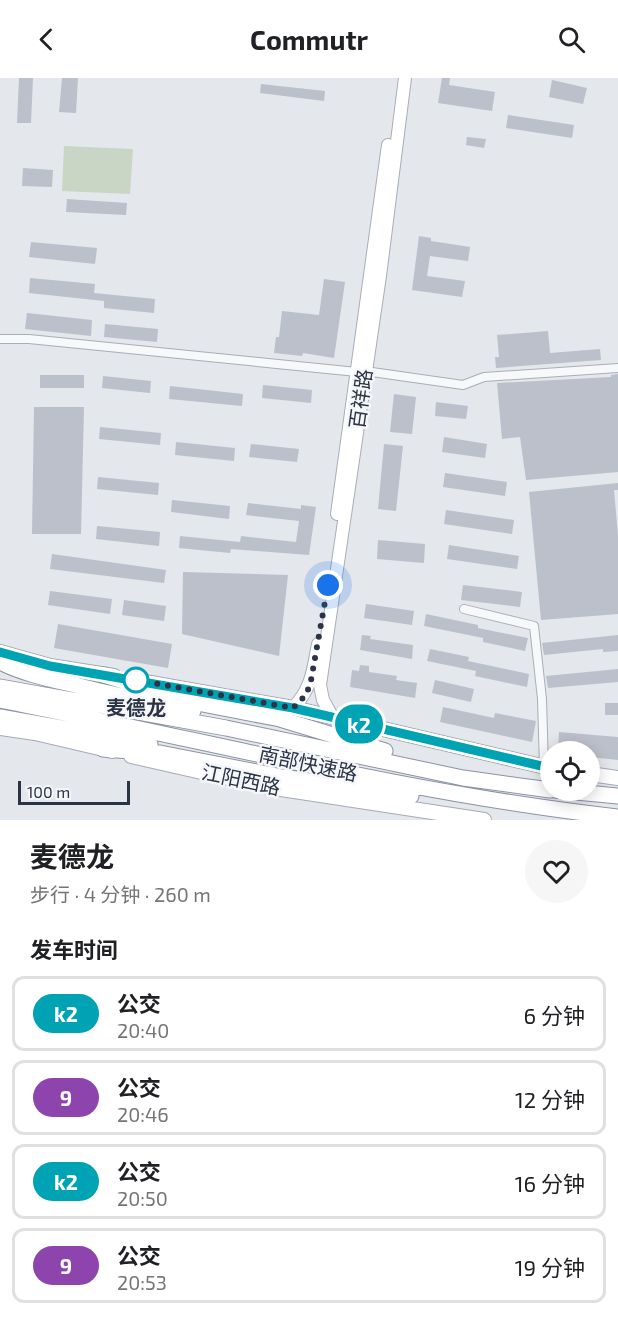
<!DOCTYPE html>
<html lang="zh">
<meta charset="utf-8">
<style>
:root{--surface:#fff;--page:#f6f6f6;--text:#202124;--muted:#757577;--line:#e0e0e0}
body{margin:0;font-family:"Exo 2","Noto Sans SC",sans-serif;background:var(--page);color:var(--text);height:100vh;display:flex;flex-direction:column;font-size:22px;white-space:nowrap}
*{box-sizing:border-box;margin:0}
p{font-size:20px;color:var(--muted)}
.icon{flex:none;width:33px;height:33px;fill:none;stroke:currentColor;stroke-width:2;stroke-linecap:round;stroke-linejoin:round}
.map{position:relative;height:742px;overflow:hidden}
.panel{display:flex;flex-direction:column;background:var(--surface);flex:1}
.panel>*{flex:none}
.badge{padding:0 12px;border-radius:20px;font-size:21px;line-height:39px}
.fabs{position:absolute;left:540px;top:663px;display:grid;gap:12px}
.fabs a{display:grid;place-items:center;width:60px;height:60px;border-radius:50%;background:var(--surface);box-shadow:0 3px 15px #0003;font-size:30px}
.scale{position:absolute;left:18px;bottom:15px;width:112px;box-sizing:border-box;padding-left:6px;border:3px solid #2b3445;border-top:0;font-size:16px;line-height:21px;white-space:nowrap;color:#2b3445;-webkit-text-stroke:4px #f4f6f9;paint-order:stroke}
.you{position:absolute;width:30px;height:30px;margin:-15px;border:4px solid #fff;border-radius:50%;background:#1a73e8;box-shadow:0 0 0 9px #1a73e833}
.map>.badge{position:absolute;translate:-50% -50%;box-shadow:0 0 0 3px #fff}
h2{padding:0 30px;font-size:22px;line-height:54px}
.round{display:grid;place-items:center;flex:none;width:63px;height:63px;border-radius:32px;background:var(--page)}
.head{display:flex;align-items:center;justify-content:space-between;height:102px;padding:0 30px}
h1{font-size:28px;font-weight:700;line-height:45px}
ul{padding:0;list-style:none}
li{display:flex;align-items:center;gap:18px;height:75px;margin:0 12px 9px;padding:0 18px;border:3px solid var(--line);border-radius:12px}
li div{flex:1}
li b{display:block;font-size:22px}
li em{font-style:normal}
li .badge{min-width:66px;font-weight:700;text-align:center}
header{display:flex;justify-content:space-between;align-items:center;height:78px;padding:0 30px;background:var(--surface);font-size:27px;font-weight:700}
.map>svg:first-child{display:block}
</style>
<header><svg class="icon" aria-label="back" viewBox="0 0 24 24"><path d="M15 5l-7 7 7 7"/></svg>Commutr<svg class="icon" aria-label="search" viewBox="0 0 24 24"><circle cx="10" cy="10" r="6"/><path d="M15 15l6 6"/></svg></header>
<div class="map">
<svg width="618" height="742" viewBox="0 0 618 742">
<rect width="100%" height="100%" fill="#e4e7ec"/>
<path fill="#c9d6c5" d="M64 68 133 71 130 116 62 113Z"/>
<path fill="#bbc0ca" d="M19 0H33L31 45H17Z
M62 0H78L76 35 59 34Z
M442 0H450L449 7 495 14 492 33 438 25Z
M552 2 587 10 583 26 549 19Z
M261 6 325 13 324 23 260 15Z
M508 37 574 47 572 60 506 50Z
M467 59 486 61 484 70 466 67Z
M23 90 53 92 52 109 22 108Z
M67 121 127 125 126 137 66 134Z
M419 158 431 160V163L470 169 468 183 430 178 427 198 465 203 462 219 412 212Z
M31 164 97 170 95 186 29 179Z
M30 200 95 206 94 215 155 221 154 235 104 230V223L29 215Z
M324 201 345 204 334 280 303 275 302 278 274 275 276 259H279L282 233 319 237Z
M27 235 92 242 91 258 25 251Z
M105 246 158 251 157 264 104 259Z
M548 253 550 275 600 271 601 282 496 290 495 279H499L497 257Z
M618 296V394L526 402 520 359 502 361 497 305 611 299V297Z
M40 297H84V310H40Z
M103 298 151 303 150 315 102 310Z
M263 307 312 312 311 325 262 320Z
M170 308 243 316 242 328 169 321Z
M394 316 416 319 412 356 390 354Z
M436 324 468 328 466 341 435 338Z
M34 329H84L81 456H32Z
M100 349 161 355 160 367 99 361Z
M444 359 487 366 485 380 442 374Z
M176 364 235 370 234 383 175 377Z
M251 366 299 371 297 384 249 379Z
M384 366 403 368 396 433 378 431Z
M445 395 507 404 505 418 443 409Z
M98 399 159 405 158 417 97 411Z
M618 405V412H614L618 457V536L541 542 529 414Z
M172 422 230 428 229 441 171 434Z
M248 425 301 431V427L316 429 309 477 231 471 230 475 179 470 180 458 240 464 241 458 296 464 299 443 246 437Z
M446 432 514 442 512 456 444 446Z
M97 448 160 454 159 468 96 461Z
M378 462 425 466 424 485 377 481Z
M449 467 519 478 517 491 447 481Z
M52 476 166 492 164 505 50 491Z
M183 494 288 497 279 578 182 556Z
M463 507 522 514 520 529 461 522Z
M50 513 112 521 110 536 48 527Z
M124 522 166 528 164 543 122 537Z
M366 526 414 533 412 547 364 540Z
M426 536 478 547V550L528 560 525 573 483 564V560L424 548Z
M58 546 172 566 168 590 54 570Z
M362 557 371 558 370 561 413 567 412 581 360 572Z
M618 557V573L603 574V571L544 577 542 565Z
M430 571 469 579 468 583 529 596 527 609 475 598 476 593 427 583Z
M360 587 369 588V594L397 598 396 602 417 605 415 620 350 609 352 592 359 593Z
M618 591V604L548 610 546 598Z
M435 602 474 611 471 624 432 615Z
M605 625H618V637H605Z
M443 629 494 640 495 635 536 643 532 664 440 644Z
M559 654 618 659V682L590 679V674H558Z"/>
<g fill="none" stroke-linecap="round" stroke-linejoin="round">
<defs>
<path id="street" d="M0 261H29L357 294 365 293 463 307 484 299 618 290
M464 531 534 548 542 621 544 689"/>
<path id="secondary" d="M337 436 388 67
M293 630C312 610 313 592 318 566
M333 640 323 622 320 607 380 198 405 0"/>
<path id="primary" d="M0 574 50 588 114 598
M145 604 293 630 550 690
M0 650 35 655 112 673
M131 678 268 709 484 742
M590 696 618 700"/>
<path id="highway" d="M0 584C24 596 49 601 75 607 114 617 153 625 193 633
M104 597 192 624 280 641 385 673
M0 609 226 650 463 700 550 712
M0 622C206 662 409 716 618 739
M0 639 150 666
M103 671 160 675 282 699 411 718
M555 712 618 718"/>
</defs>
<use href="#street" stroke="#a9aeb7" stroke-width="10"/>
<use href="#secondary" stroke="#a9aeb7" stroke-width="14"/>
<use href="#primary" stroke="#a3abb8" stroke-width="16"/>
<use href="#highway" stroke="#8b94a3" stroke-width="17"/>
<use href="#street" stroke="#f7f8fa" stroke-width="8"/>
<use href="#secondary" stroke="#fff" stroke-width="12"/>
<use href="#primary" stroke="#fff" stroke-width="14"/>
<use href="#highway" stroke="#fff" stroke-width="15"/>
</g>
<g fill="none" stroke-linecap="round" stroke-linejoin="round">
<defs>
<path id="line" d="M0 574 50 588 293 630 550 690"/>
</defs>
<use href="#line" stroke="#fff" stroke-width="14"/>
<use href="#line" stroke="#00a3b4" stroke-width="9"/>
<path stroke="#2b3445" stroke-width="6" stroke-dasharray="0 10.8" d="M136 602 293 630 303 620 310 608 328 507"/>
</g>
<circle fill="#fff" stroke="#00a3b4" stroke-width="3" cx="136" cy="602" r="12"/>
<g text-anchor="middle" stroke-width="5" stroke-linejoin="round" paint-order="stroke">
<g font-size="20" fill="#2b3445" stroke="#f4f6f9">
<text transform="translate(361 321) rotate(-82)" y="7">百祥路</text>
<text transform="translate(308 686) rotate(12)" y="7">南部快速路</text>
<text transform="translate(241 702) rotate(12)" y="7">江阳西路</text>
</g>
<g font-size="20" font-weight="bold" fill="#2b3445" stroke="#f4f6f9">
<text x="136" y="637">麦德龙</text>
</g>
</g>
</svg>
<div class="fabs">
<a><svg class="icon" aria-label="locate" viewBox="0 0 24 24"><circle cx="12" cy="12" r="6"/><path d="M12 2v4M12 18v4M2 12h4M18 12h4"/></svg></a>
</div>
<div class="scale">100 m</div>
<div class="you" style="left:328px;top:507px"></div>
<b class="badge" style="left:359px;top:646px;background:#00a3b4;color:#fff">k2</b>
</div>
<section class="panel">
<div class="head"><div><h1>麦德龙</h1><p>步行 · 4 分钟 · 260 m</p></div><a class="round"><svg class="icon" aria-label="heart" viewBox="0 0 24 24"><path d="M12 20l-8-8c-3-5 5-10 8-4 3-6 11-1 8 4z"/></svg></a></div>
<h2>发车时间</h2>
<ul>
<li><span class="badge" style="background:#00a3b4;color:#fff">k2</span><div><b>公交</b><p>20:40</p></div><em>6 分钟</em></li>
<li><span class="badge" style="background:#8e44ad;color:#fff">9</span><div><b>公交</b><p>20:46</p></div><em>12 分钟</em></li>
<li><span class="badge" style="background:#00a3b4;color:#fff">k2</span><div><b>公交</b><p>20:50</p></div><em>16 分钟</em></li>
<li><span class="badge" style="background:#8e44ad;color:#fff">9</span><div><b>公交</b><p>20:53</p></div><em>19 分钟</em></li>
</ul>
</section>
